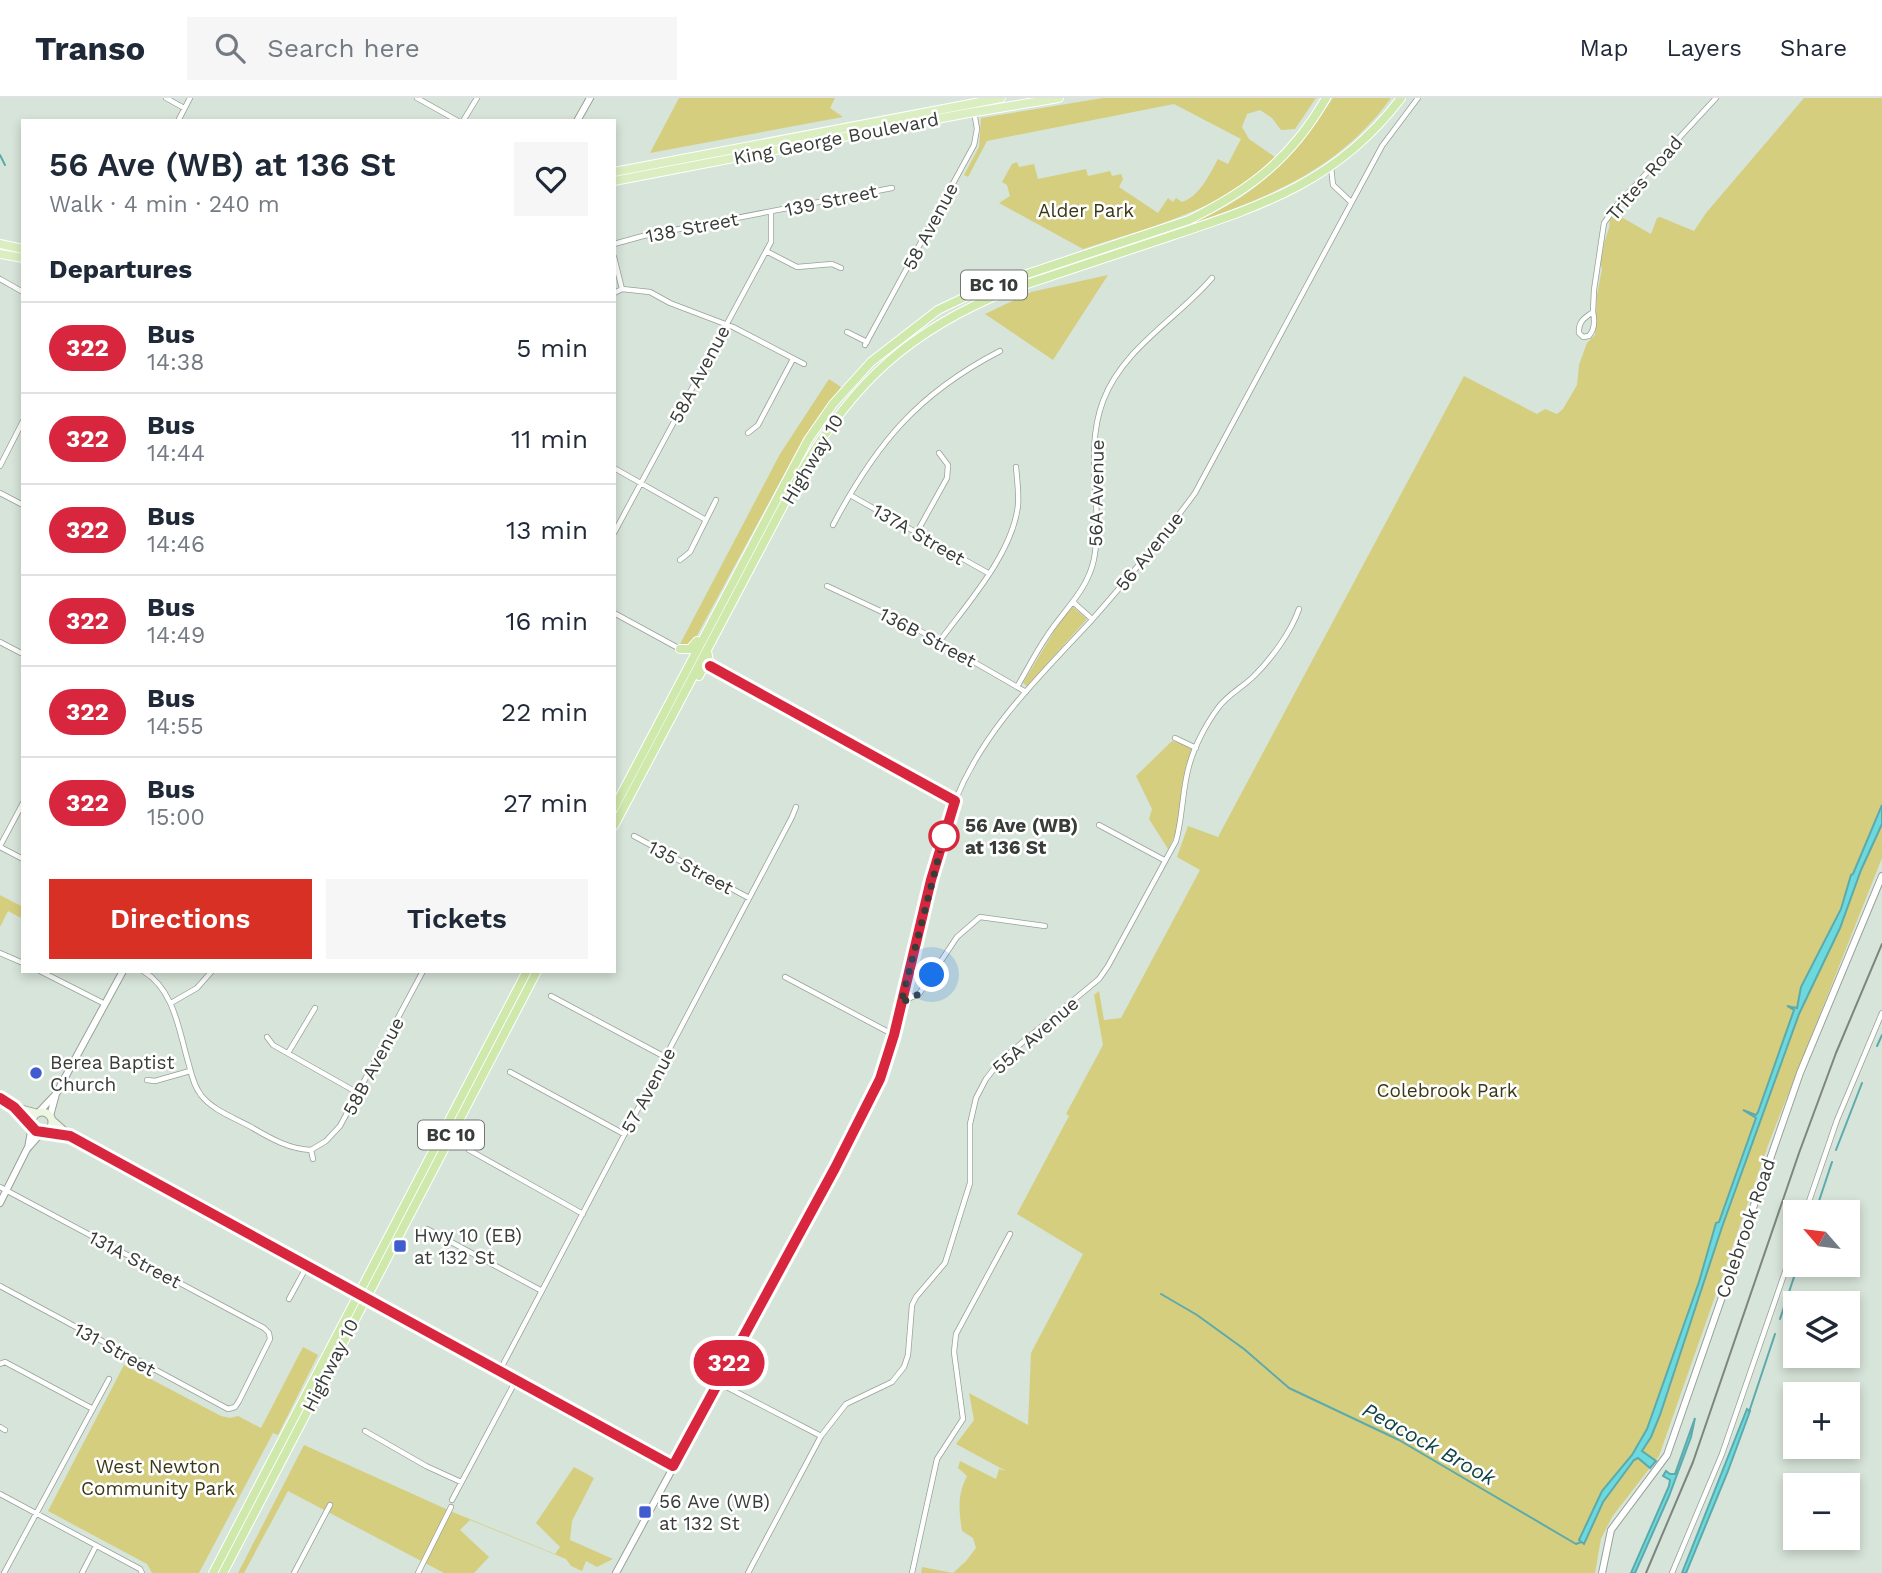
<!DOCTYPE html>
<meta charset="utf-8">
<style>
:root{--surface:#fff;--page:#f6f6f7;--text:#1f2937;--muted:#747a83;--line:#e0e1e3;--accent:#d93025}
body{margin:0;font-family:"Work Sans",sans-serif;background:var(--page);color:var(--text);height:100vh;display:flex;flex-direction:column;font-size:26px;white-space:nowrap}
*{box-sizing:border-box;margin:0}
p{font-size:23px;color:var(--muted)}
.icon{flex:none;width:38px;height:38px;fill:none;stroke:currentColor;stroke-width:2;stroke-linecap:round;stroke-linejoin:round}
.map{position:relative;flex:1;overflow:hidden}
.panel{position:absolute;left:21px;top:21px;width:595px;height:854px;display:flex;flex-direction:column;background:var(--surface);border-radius:0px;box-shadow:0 4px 10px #0003}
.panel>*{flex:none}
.badge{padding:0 14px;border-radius:23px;font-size:24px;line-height:46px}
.needle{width:46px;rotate:298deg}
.fabs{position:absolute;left:1783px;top:1102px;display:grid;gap:14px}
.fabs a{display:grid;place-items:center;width:77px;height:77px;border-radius:0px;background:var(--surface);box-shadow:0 4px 10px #0003;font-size:35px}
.you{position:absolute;width:35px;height:35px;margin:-18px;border:5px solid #fff;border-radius:50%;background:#1a73e8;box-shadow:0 0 0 10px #1a73e833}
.map>.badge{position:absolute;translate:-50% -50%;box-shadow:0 0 0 4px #fff}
h2{padding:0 28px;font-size:26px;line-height:63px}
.round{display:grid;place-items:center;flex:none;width:74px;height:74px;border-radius:0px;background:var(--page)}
.head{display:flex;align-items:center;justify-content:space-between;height:119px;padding:0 28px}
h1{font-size:33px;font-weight:600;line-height:52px}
.button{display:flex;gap:14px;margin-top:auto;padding:14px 28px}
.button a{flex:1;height:80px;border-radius:0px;background:var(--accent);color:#fff;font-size:28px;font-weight:600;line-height:80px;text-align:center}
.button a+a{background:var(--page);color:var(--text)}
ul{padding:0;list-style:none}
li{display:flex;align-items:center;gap:21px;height:91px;padding:0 28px;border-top:2px solid var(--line)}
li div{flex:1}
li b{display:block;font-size:26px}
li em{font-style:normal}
li .badge{min-width:77px;font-weight:700;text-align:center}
header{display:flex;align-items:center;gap:42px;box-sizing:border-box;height:98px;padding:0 35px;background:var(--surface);border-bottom:2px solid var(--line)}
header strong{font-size:33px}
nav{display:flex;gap:38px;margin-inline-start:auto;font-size:24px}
.search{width:490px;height:63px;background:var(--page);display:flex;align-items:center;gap:18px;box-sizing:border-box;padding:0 24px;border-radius:0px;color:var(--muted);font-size:26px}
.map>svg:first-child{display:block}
</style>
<header>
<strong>Transo</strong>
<div class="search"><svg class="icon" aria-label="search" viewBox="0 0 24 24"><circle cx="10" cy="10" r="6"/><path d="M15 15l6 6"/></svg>Search here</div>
<nav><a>Map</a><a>Layers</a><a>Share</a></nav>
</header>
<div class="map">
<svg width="1882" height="1475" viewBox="0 0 1882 1475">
<rect width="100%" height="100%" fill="#d7e4d9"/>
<path fill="#d5ce7f" d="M679 0H835L830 10 843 19 650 55Z
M1103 0H1316L1295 31 1281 32 1272 20 1260 12 1247 16 1242 29 1249 41 1275 59C1224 112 1150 129 1083 151L999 105 1010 98 1007 87 1002 84 1012 66 1017 64 1019 69 1034 66 1038 81 1086 71 1088 78 1110 73 1112 78 1121 76 1123 81 1119 89 1158 115 1168 100 1173 104 1176 100 1182 104C1200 98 1209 77 1218 61L1228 66 1241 41 1174 6 987 43 968 79 964 77 979 49 981 20Z
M1333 0H1391C1335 77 1260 102 1174 132 1253 103 1287 67 1333 0Z
M1804 0H1882V760L1770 1042 1659 1358 1612 1419 1601 1441 1595 1475H921L922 1469 953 1475 966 1463 976 1450 973 1440 962 1433C959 1413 957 1397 967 1378L958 1370 960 1363 996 1381 999 1371 1006 1373 956 1346 974 1322 969 1295 1028 1327 1031 1255 1083 1156 1017 1116 1069 1018 1066 1016 1103 947 1094 897 1099 893 1104 922 1121 920 1200 772 1177 759 1188 728 1218 739 1464 278 1537 316 1545 311 1557 316 1563 311 1577 287 1579 267 1584 253 1587 245 1595 237 1597 197 1602 171 1598 157 1603 152C1603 142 1612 130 1609 121L1616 116 1651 136 1657 120 1660 119 1694 133 1706 115Z
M1108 177 1053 262 985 216 1031 194Z
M829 281 841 289 800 347 695 541 688 548H679L780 356Z
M1072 508 1087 521 1027 588 1023 585 1059 525Z
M1172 643 1194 649C1181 682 1186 720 1168 751L1149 721 1152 711 1136 678Z
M0 797 23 809V821L8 813 0 829Z
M303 1249 318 1257 278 1337 273 1335 199 1475H152L147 1466 48 1413 124 1267 221 1318 230 1320 238 1318 261 1330Z
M304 1347 455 1415 555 1456 560 1449 536 1425 574 1369 594 1380 572 1423 570 1442 613 1461 597 1469 586 1463 582 1473 571 1468 566 1461 470 1422 460 1432 489 1459 474 1475H444L288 1393 244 1475H238Z"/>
<path fill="#6bd9dd" stroke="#5caaac" stroke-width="2" d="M1882 707V726L1861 772 1840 830 1799 916 1722 1129 1660 1317 1651 1339 1642 1353 1656 1363 1650 1370 1638 1360 1634 1362 1603 1404 1584 1446 1579 1442 1602 1393 1632 1357 1647 1331 1699 1184 1716 1125 1719 1124 1756 1020 1743 1012 1756 1017 1758 1014 1794 912 1787 908 1797 910 1801 889 1841 811 1851 777 1853 776Z
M1747 1311 1750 1313 1728 1373 1686 1475H1682Z
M1695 1320 1691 1339 1669 1398 1635 1475H1631L1669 1388 1670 1382 1663 1378 1666 1373 1670 1376H1675Z"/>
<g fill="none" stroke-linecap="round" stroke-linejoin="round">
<path stroke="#5caaac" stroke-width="2" d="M0 57 5 67
M1877 948 1882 937
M1836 1052 1862 985
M1815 1115 1832 1064
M1161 1196 1197 1217 1244 1251 1289 1290 1399 1342 1576 1446 1581 1444
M1780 1221 1798 1167
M1749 1314 1775 1236"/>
<defs>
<path id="minor" d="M166 0 184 10
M417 0 458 23
M178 23 190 0
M463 23 477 0
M1331 69 1333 87 1351 104
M614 146 643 138 892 90
M766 153 797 169 832 166 841 170
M614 159 622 191
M0 181 23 194
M614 195 622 191 650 194 670 205 733 229 804 266
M1593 214C1595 223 1595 231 1589 238L1583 239 1579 235C1578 224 1584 220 1593 214L1594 192 1604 125 1617 107 1716 0
M847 234 867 244
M865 247 974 47 977 31 974 13
M748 335 758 327 793 261
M0 368 23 323
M614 370 706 422
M0 395 23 407
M850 397 988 475
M833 427C876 346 917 296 1000 253
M917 434 947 380 948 367 939 355
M614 435 771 144V115
M680 462 690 454 716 402
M827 488 908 526 1026 594
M1073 504 1092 521
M614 515 680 551
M0 544 23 556
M939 544C967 506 1013 455 1018 407 1019 395 1017 381 1016 369
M1017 589C1027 572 1036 554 1047 538 1063 513 1088 492 1094 461 1104 408 1083 357 1103 303 1123 250 1177 221 1212 180
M1175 640 1196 650
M955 703C984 631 1038 580 1090 524 1127 482 1162 440 1195 395L1382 48 1418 0
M1099 727 1164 762
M634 738 749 800
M0 748 23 705
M0 749 23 761
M0 855 23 865
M40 873 105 906
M143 873C175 892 179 934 189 967 192 978 194 988 201 997 212 1012 235 1020 251 1029 270 1040 288 1051 311 1052L313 1061
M785 879 894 937
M551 898 665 959
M901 904 919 896 957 839 980 819 1045 828
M171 905 197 890 212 873
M267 939 273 947 358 995
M288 955 315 910
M510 974 624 1036
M147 982 155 983 190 973
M311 1052 326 1043 340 1028 423 873
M469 1052 583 1116
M0 1089 264 1230 269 1235 270 1241 239 1303 235 1309 228 1311 0 1188
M1805 1115 1837 1022 1882 915
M427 1131 542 1193
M289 1201 307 1168
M0 1266 5 1264 93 1311
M499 1274 792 719 796 709
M719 1285 821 1338
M0 1329 5 1332
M365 1333 426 1368 461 1384
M0 1396 140 1471 142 1475
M452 1402 515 1284
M4 1475 109 1281
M82 1475 96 1448
M294 1475 330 1407
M418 1475 451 1409
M748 1475 821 1338 846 1306 892 1284 904 1269 908 1257 912 1207 916 1199 945 1165 970 1085V1026L976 1000 986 981 1000 963 1099 881 1108 868 1176 743C1183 718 1182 692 1189 668 1194 649 1206 626 1218 610 1227 597 1243 589 1254 578 1272 560 1291 534 1299 511
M912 1475 937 1361 963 1321 954 1254 956 1236 1010 1136
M1672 1475 1722 1356 1796 1142"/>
<path id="tertiary" d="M577 23 590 0
M39 1014 55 997
M50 1018 56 996 123 873
M28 1050 32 1028
M0 1105 27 1051 42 1034
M365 1200 673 1368
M616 1475 798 1139 880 981 894 937 931 782 955 703 710 568
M1602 1475 1611 1432 1667 1357 1800 975 1882 778"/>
<path id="secondary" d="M0 1000 14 1009 36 1015
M15 1009 32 1026
M32 1024a10 10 0 1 1 20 0a10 10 0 1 1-20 0Z
M52 1022 70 1038 365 1200
M44 1034 69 1038"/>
<path id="primary" d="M614 74 1001 0
M614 83 963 16 1059 0
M0 146 23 151
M0 156 23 160"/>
<path id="trunk" d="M680 551H690L697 543
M699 578 702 572 710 568 707 553
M614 710 808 342 833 306 871 264 938 212 982 191 1189 122C1250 92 1292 60 1326 0
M614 728 801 374C855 282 911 232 1009 192 1060 175 1111 158 1162 141 1258 109 1337 85 1401 0
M213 1475 527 873
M223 1475 537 873"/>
</defs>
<use href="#minor" stroke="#97a299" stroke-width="6"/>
<use href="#tertiary" stroke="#97a299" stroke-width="8"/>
<use href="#secondary" stroke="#97a299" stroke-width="9"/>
<use href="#primary" stroke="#fff" stroke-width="10"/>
<use href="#trunk" stroke="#fff" stroke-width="10"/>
<use href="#minor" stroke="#fff" stroke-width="4.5"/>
<use href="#tertiary" stroke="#fff" stroke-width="6"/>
<use href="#secondary" stroke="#edf6e0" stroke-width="7"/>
<use href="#primary" stroke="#dbeec1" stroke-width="8"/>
<use href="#trunk" stroke="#cfe8ac" stroke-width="8"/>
<path stroke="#7d857e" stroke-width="2" d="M1646 1475 1693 1364 1799 1055 1836 955 1882 846"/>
</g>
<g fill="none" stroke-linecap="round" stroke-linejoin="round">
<defs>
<path id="line" d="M0 1000 14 1009 36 1033 70 1038 673 1368 835 1070 880 981 894 937 931 782 955 703 710 568"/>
</defs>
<use href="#line" stroke="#fff" stroke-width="16"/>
<use href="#line" stroke="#d7263d" stroke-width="10"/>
<path stroke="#383d39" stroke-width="7" stroke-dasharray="0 12.6" d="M932 877 919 896 901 905 944 738"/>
</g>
<circle fill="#fff" stroke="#d7263d" stroke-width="3.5" cx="944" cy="738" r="14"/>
<g fill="#415ccf" stroke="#fff" stroke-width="2.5">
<circle cx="36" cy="975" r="7"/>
<rect x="393" y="1141" width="14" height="14" rx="3.5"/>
<rect x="638" y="1407" width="14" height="14" rx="3.5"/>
</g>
<g text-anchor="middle" stroke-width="5" stroke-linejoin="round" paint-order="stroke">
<g fill="#fff" stroke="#747774" stroke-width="2">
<rect x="961" y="172.5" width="66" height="29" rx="5"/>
<rect x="418" y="1022.5" width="66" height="29" rx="5"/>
</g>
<g font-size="18" font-weight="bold" fill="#383d39">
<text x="994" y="193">BC 10</text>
<text x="451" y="1043">BC 10</text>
</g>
<g font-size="19" fill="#383d39" stroke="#fff">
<text transform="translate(836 40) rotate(-11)" y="7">King George Boulevard</text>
<text transform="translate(1644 80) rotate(-49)" y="7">Trites Road</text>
<text transform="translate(831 102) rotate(-12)" y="7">139 Street</text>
<text transform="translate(930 128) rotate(-62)" y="7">58 Avenue</text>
<text transform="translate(692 129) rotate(-11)" y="7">138 Street</text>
<text transform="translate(699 276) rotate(-62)" y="7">58A Avenue</text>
<text transform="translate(812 361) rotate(-59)" y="7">Highway 10</text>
<text transform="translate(1096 395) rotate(-89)" y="7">56A Avenue</text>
<text transform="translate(919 436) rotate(30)" y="7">137A Street</text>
<text transform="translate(1149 453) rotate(-51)" y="7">56 Avenue</text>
<text transform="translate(928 539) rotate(28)" y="7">136B Street</text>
<text transform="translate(691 769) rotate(28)" y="7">135 Street</text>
<text transform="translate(1035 937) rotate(-41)" y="7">55A Avenue</text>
<text transform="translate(373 968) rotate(-62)" y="7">58B Avenue</text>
<text transform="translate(648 992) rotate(-62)" y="7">57 Avenue</text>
<text transform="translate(1745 1130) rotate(-71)" y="7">Colebrook Road</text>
<text transform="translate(135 1161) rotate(28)" y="7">131A Street</text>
<text transform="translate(115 1251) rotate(29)" y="7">131 Street</text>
<text transform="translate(330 1267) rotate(-63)" y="7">Highway 10</text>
</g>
<g font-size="19" fill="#3c3816" stroke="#fff">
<text x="1086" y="119">Alder Park</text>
<text x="1447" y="999">Colebrook Park</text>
<text x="158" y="1375">West Newton<tspan x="158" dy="22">Community Park</tspan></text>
</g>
<g font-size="19" font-weight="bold" fill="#383d39" stroke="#fff" text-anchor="start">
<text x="965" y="734">56 Ave (WB)<tspan x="965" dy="22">at 136 St</tspan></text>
</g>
<g font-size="19" fill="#383d39" stroke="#fff" text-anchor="start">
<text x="50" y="971">Berea Baptist<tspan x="50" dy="22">Church</tspan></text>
<text x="414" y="1144">Hwy 10 (EB)<tspan x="414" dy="22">at 132 St</tspan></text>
<text x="659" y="1410">56 Ave (WB)<tspan x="659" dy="22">at 132 St</tspan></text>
</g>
<g font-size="21" font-style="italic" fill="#114446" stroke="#fff">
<text transform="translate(1429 1346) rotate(29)" y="7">Peacock Brook</text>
</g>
</g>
</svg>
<div class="fabs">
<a><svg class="needle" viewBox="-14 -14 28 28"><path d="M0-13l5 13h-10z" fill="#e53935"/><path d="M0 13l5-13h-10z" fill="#747a83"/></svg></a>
<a><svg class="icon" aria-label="layers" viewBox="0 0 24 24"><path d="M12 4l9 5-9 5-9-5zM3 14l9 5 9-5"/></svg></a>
<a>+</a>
<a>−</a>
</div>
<div class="you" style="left:932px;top:877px"></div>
<b class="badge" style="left:729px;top:1265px;background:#d7263d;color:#fff">322</b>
<section class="panel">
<div class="head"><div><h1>56 Ave (WB) at 136 St</h1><p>Walk · 4 min · 240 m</p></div><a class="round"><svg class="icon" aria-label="heart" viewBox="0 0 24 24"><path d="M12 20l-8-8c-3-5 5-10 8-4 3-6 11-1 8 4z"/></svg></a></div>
<h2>Departures</h2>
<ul>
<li><span class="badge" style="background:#d7263d;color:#fff">322</span><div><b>Bus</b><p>14:38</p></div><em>5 min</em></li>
<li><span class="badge" style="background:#d7263d;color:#fff">322</span><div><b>Bus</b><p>14:44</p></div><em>11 min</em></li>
<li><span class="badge" style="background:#d7263d;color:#fff">322</span><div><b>Bus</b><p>14:46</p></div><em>13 min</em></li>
<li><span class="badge" style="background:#d7263d;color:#fff">322</span><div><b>Bus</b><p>14:49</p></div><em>16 min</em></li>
<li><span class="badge" style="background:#d7263d;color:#fff">322</span><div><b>Bus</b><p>14:55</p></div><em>22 min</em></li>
<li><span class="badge" style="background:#d7263d;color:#fff">322</span><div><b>Bus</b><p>15:00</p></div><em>27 min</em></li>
</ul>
<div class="button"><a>Directions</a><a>Tickets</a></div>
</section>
</div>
